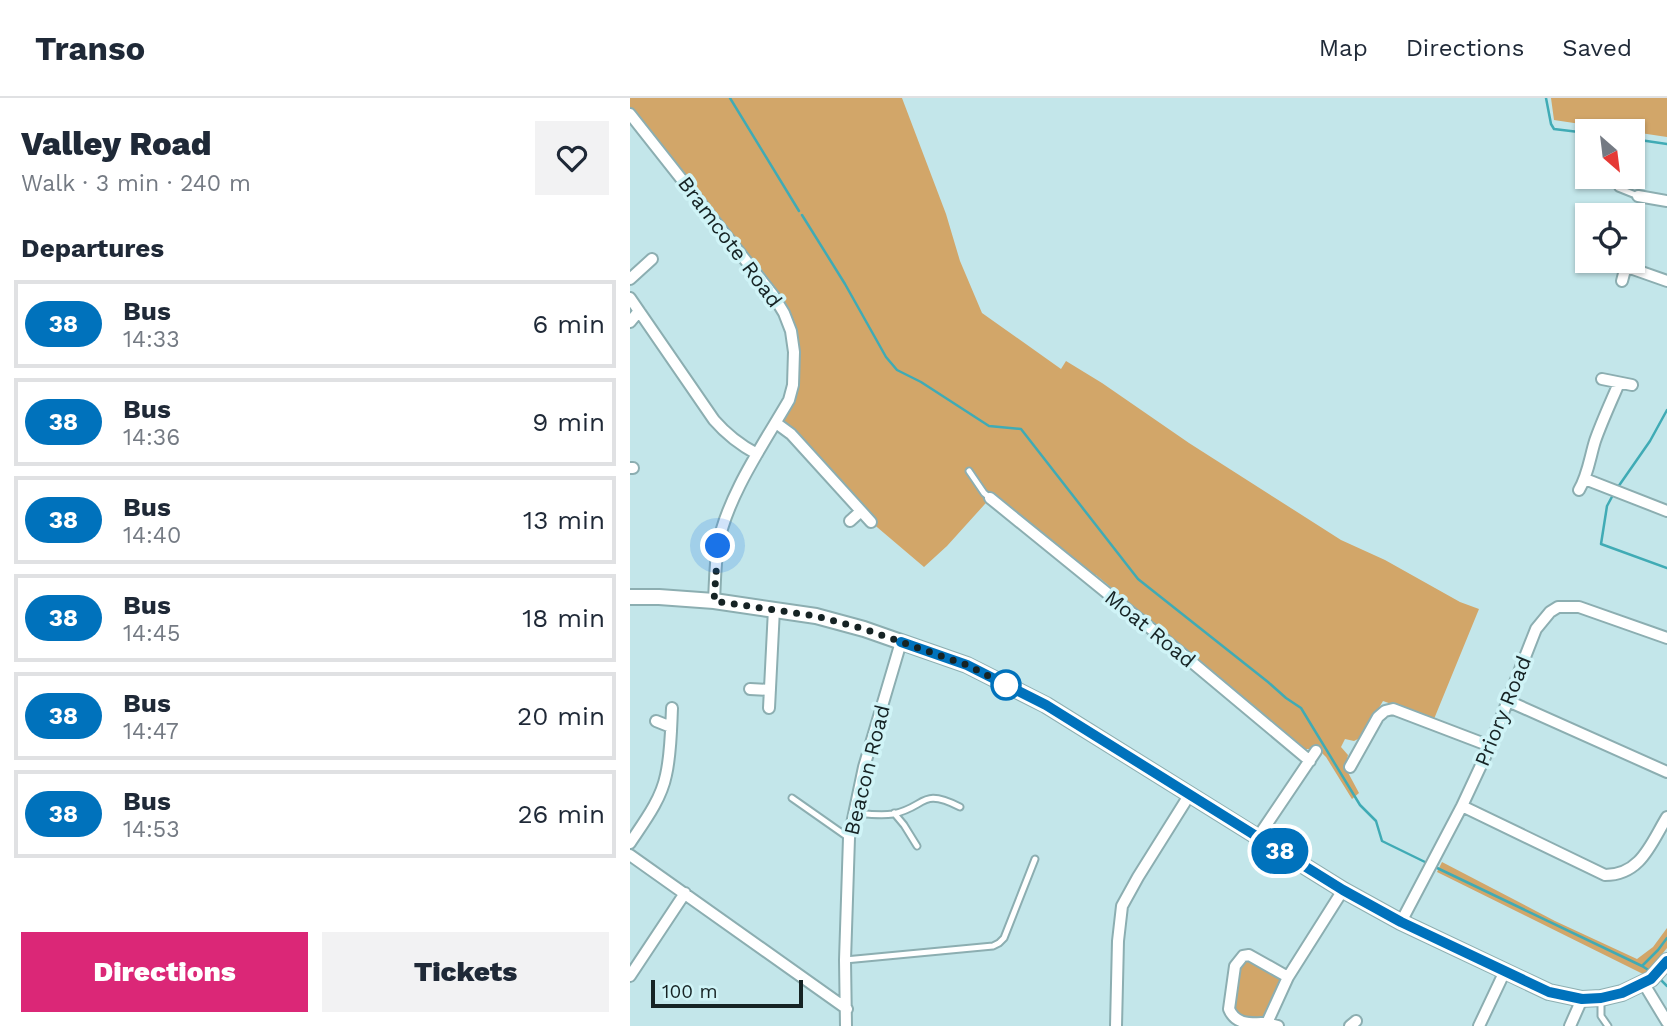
<!DOCTYPE html>
<meta charset="utf-8">
<style>
:root{--surface:#fff;--page:#f2f2f3;--text:#1f2937;--muted:#747a83;--line:#e0e1e3;--accent:#db2777}
body{margin:0;font-family:"Work Sans",sans-serif;background:var(--page);color:var(--text);height:100vh;display:flex;flex-direction:column;font-size:26px;white-space:nowrap}
*{box-sizing:border-box;margin:0}
p{font-size:23px;color:var(--muted)}
.icon{flex:none;width:38px;height:38px;fill:none;stroke:currentColor;stroke-width:2;stroke-linecap:round;stroke-linejoin:round}
.map{position:relative;flex:1;overflow:hidden}
.sheet{display:flex;flex-direction:column;background:var(--surface);width:630px}
.sheet>*{flex:none}
.badge{padding:0 14px;border-radius:23px;font-size:24px;line-height:46px}
.needle{width:46px;rotate:152deg}
.controls{position:absolute;left:945px;top:21px;display:grid;gap:14px}
.controls a{display:grid;place-items:center;width:70px;height:70px;border-radius:0px;background:var(--surface);box-shadow:0 2px 5px #0004;font-size:35px}
.scale{position:absolute;left:21px;bottom:18px;width:152px;box-sizing:border-box;padding-left:7px;border:4px solid #162324;border-top:0;font-size:19px;line-height:24px;white-space:nowrap;color:#162324;-webkit-text-stroke:5px #d0f4f7;paint-order:stroke}
.you{position:absolute;width:35px;height:35px;margin:-18px;border:5px solid #fff;border-radius:50%;background:#1a73e8;box-shadow:0 0 0 10px #1a73e833}
.map>.badge{position:absolute;translate:-50% -50%;box-shadow:0 0 0 4px #fff}
h2{padding:0 21px;font-size:26px;line-height:63px}
.round{display:grid;place-items:center;flex:none;width:74px;height:74px;border-radius:0px;background:var(--page)}
.summary{display:flex;align-items:center;justify-content:space-between;height:119px;padding:0 21px}
h1{font-size:33px;font-weight:800;line-height:52px}
.cta{display:flex;gap:14px;margin-top:auto;padding:14px 21px}
.cta a{flex:1;height:80px;border-radius:0px;background:var(--accent);color:#fff;font-size:28px;font-weight:800;line-height:80px;text-align:center}
.cta a+a{background:var(--page);color:var(--text)}
ul{padding:0;list-style:none}
li{display:flex;align-items:center;gap:21px;height:88px;margin:0 14px 10px;padding:0 7px;border:4px solid var(--line);border-radius:0px}
li div{flex:1}
li b{display:block;font-size:26px}
li em{font-style:normal}
li .badge{min-width:77px;font-weight:700;text-align:center}
header{display:flex;align-items:center;gap:42px;box-sizing:border-box;height:98px;padding:0 35px;background:var(--surface);border-bottom:2px solid var(--line)}
header strong{font-size:33px}
nav{display:flex;gap:38px;margin-inline-start:auto;font-size:24px}
main{display:flex;flex:1;min-height:0}
.map>svg:first-child{display:block}
</style>
<header>
<strong>Transo</strong>
<nav><a>Map</a><a>Directions</a><a>Saved</a></nav>
</header>
<main>
<section class="sheet">
<div class="summary"><div><h1>Valley Road</h1><p>Walk · 3 min · 240 m</p></div><a class="round"><svg class="icon" aria-label="heart" viewBox="0 0 24 24"><path d="M12 20l-8-8c-3-5 5-10 8-4 3-6 11-1 8 4z"/></svg></a></div>
<h2>Departures</h2>
<ul>
<li><span class="badge" style="background:#0072bc;color:#fff">38</span><div><b>Bus</b><p>14:33</p></div><em>6 min</em></li>
<li><span class="badge" style="background:#0072bc;color:#fff">38</span><div><b>Bus</b><p>14:36</p></div><em>9 min</em></li>
<li><span class="badge" style="background:#0072bc;color:#fff">38</span><div><b>Bus</b><p>14:40</p></div><em>13 min</em></li>
<li><span class="badge" style="background:#0072bc;color:#fff">38</span><div><b>Bus</b><p>14:45</p></div><em>18 min</em></li>
<li><span class="badge" style="background:#0072bc;color:#fff">38</span><div><b>Bus</b><p>14:47</p></div><em>20 min</em></li>
<li><span class="badge" style="background:#0072bc;color:#fff">38</span><div><b>Bus</b><p>14:53</p></div><em>26 min</em></li>
</ul>
<div class="cta"><a>Directions</a><a>Tickets</a></div>
</section>
<div class="map">
<svg width="1037" height="928" viewBox="0 0 1037 928">
<rect width="100%" height="100%" fill="#c3e6ea"/>
<path fill="#d2a669" d="M0 0H272L316 116 330 163 352 215 431 271 436 263 472 285 559 345 711 442 755 462 830 504 849 511 804 621 753 603 732 639 724 643 715 641 711 649 718 657 715 669 729 695 722 701 696 659 684 647 680 651H671L593 586 592 581 466 477H460L364 396 317 448 294 469 241 424 146 325 159 302 164 262 155 219 0 16Z
M921 0H1037V39L924 22Z
M812 764 925 823 1007 861 1023 849 1037 830V850L1015 877 807 774Z
M613 858 658 879 637 925 603 920V875Z"/>
<g fill="none" stroke-linecap="round" stroke-linejoin="round">
<path stroke="#40abb5" stroke-width="2.5" d="M100 0 169 113
M916 0 921 26 924 31 957 35
M1003 41 1037 46
M172 117 215 186 256 259 267 272 291 284 359 328 391 331 508 481 638 584 656 600 671 610 730 707 746 723 752 743 797 765
M988 389 1020 343 1037 312
M984 395 977 408 971 446 1037 470
M803 768 1012 868
M1020 873 1012 868 1028 852 1037 840
M1028 879 1037 888"/>
<defs>
<path id="service" d="M984 79 988 90 1008 98
M339 373 354 395 360 400
M162 700 219 740
M224 715C236 716 251 718 263 716 297 709 290 689 330 709
M264 715 274 727 287 748
M215 862 363 848 369 845 374 840 405 761
M971 903V918L978 928"/>
<path id="minor" d="M0 16 143 197 154 215 161 233 164 254 163 287 159 302C134 345 96 400 88 448 85 466 85 485 84 503
M1008 98 1037 103
M983 164 1037 183
M0 181 22 161
M992 183 996 168
M0 200 84 322C97 337 110 347 127 356
M0 224 9 213
M972 281 1002 287
M146 325 161 336 241 424
M0 370H3
M955 381 1037 413
M949 392C958 377 960 359 965 343 972 323 981 304 989 285
M360 400 551 555 680 663
M220 423 231 413
M120 591 140 592
M878 603 1037 674
M139 610 144 511
M26 623 41 629
M720 669 748 619 755 613 763 611 860 648
M832 708 975 777C1011 777 1021 745 1037 719
M628 739 686 653
M0 745C14 724 31 702 36 677 41 655 41 632 42 610
M0 757 217 911
M771 824 832 708 860 648 906 531 920 514 928 509H949L1037 540
M0 878 55 795
M1014 886 1037 924
M637 925C622 925 606 928 599 911L605 868 613 858 619 857 658 879
M216 928 215 862 219 740 234 669 271 544
M486 928 488 843 492 808 508 779 560 696
M648 928 637 925 658 879 713 792
M720 928 726 923
M849 928 875 873
M940 928 952 901"/>
<path id="tertiary" d="M0 499H29L84 503 186 518 234 531 337 567 416 607 713 792 771 824 919 894 952 901 971 900 992 895 1021 881 1037 863"/>
</defs>
<use href="#service" stroke="#8caeb1" stroke-width="9"/>
<use href="#minor" stroke="#8caeb1" stroke-width="14"/>
<use href="#tertiary" stroke="#8caeb1" stroke-width="18"/>
<use href="#service" stroke="#fff" stroke-width="5"/>
<use href="#minor" stroke="#fff" stroke-width="10"/>
<use href="#tertiary" stroke="#fff" stroke-width="14"/>
</g>
<g fill="none" stroke-linecap="round" stroke-linejoin="round">
<defs>
<path id="line" d="M271 544 337 567 416 607 713 792 771 824 919 894 952 901 971 900 992 895 1021 881 1037 863"/>
</defs>
<use href="#line" stroke="#fff" stroke-width="16"/>
<use href="#line" stroke="#0072bc" stroke-width="10"/>
<path stroke="#162324" stroke-width="7" stroke-dasharray="0 12.6" d="M88 448 84 503 186 518 234 531 337 567 376 587"/>
</g>
<circle fill="#fff" stroke="#0072bc" stroke-width="3.5" cx="376" cy="587" r="14"/>
<g text-anchor="middle" stroke-width="7" stroke-linejoin="round" paint-order="stroke">
<g font-size="21" fill="#162324" stroke="#d0f4f7">
<text transform="translate(100 144) rotate(53)" y="7">Bramcote Road</text>
<text transform="translate(520 531) rotate(39)" y="7">Moat Road</text>
<text transform="translate(873 613) rotate(-68)" y="7">Priory Road</text>
<text transform="translate(237 672) rotate(-76)" y="7">Beacon Road</text>
</g>
</g>
</svg>
<div class="controls">
<a><svg class="needle" viewBox="-14 -14 28 28"><path d="M0-13l5 13h-10z" fill="#e53935"/><path d="M0 13l5-13h-10z" fill="#747a83"/></svg></a>
<a><svg class="icon" aria-label="locate" viewBox="0 0 24 24"><circle cx="12" cy="12" r="6"/><path d="M12 2v4M12 18v4M2 12h4M18 12h4"/></svg></a>
</div>
<div class="scale">100 m</div>
<div class="you" style="left:88px;top:448px"></div>
<b class="badge" style="left:650px;top:753px;background:#0072bc;color:#fff">38</b>
</div>
</main>
